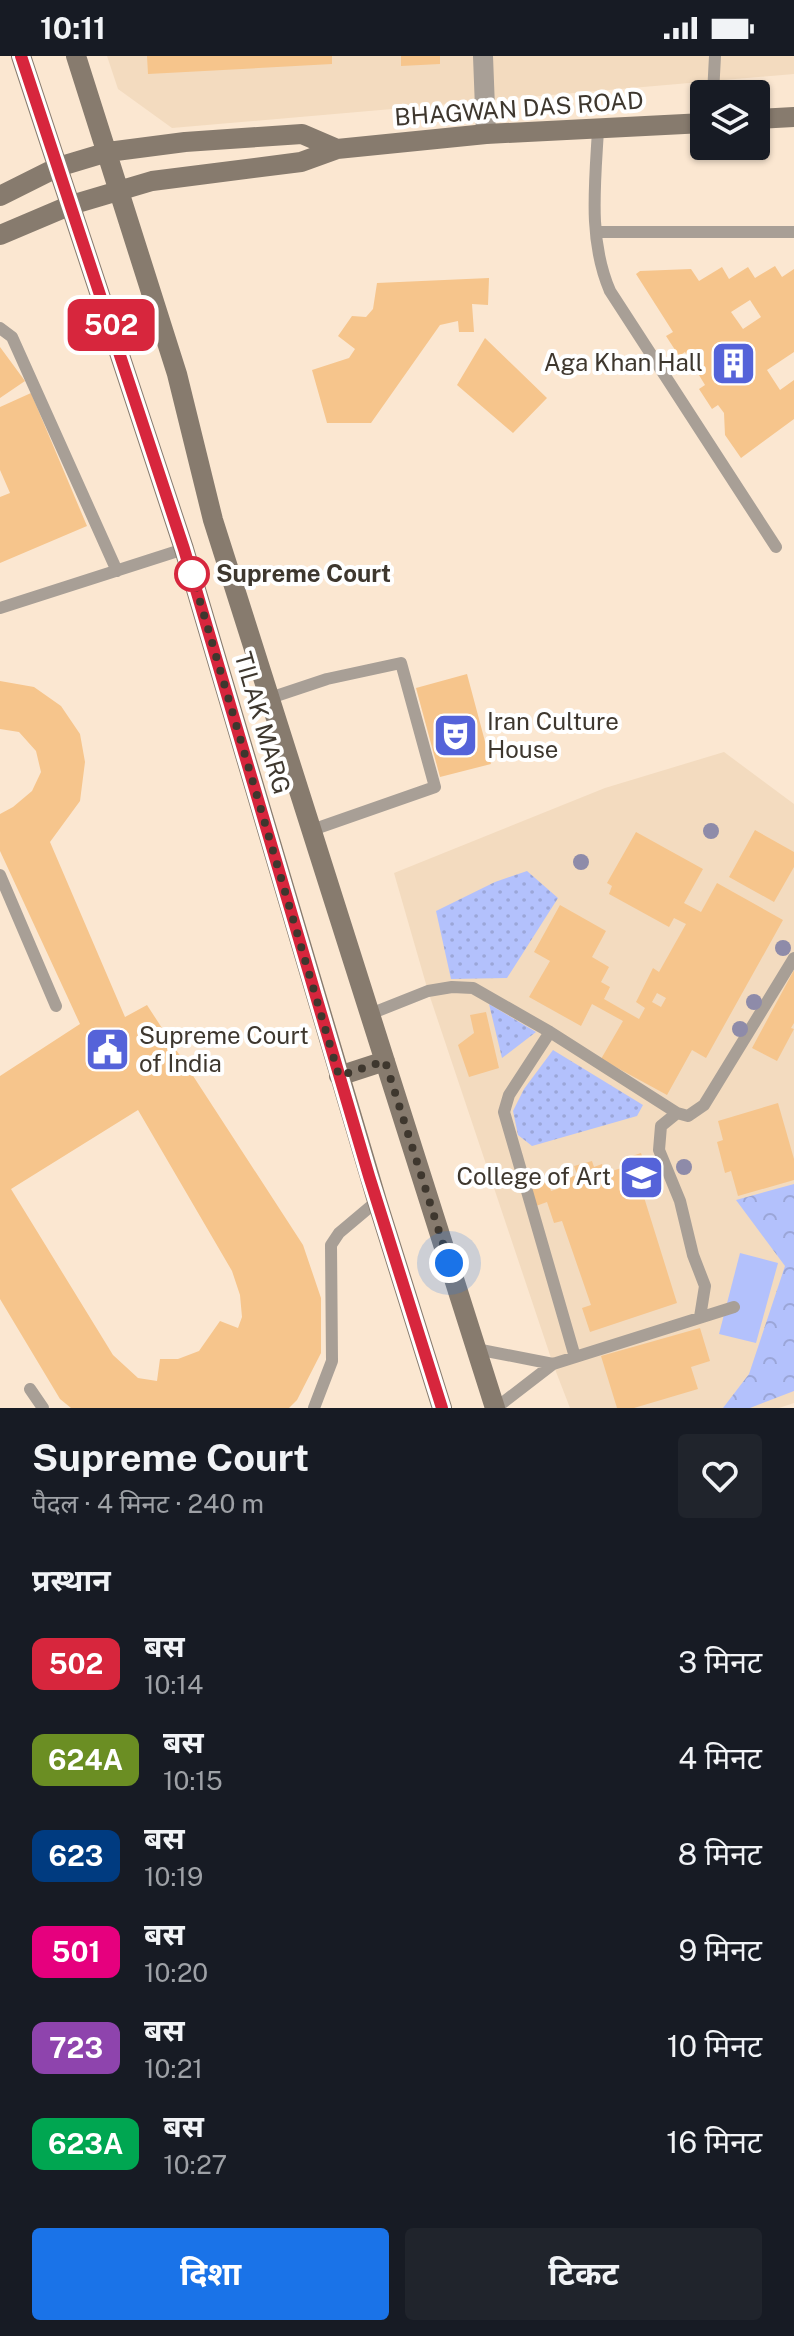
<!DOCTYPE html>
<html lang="hi">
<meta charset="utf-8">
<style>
:root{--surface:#171b24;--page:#20242c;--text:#f1f3f6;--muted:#9ea1a6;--accent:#1a73e8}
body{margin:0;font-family:"Public Sans","Noto Sans Devanagari",sans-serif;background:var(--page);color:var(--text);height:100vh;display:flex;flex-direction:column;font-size:30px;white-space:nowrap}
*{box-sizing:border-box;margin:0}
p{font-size:26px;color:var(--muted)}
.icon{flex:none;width:44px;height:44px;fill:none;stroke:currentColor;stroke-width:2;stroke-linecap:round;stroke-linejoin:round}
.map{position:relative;height:1352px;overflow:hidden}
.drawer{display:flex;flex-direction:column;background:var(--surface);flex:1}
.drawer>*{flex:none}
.badge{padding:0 16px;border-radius:12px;font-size:28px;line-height:52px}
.buttons{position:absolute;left:690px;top:24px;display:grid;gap:16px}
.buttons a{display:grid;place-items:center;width:80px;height:80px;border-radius:8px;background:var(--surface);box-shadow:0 2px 6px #0004;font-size:40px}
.you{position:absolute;width:40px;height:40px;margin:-20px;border:6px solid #fff;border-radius:50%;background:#1a73e8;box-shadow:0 0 0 12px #1a73e833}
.map>.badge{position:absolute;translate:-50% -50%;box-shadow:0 0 0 4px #fff}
h2{padding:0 32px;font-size:30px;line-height:72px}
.round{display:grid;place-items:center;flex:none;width:84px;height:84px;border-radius:8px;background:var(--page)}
.headline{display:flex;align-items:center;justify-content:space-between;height:136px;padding:0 32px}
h1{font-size:38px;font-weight:700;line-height:60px}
.cta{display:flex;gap:16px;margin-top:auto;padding:16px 32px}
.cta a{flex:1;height:92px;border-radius:8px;background:var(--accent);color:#fff;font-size:32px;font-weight:700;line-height:92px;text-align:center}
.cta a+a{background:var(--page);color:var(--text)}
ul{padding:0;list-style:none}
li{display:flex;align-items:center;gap:24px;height:96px;padding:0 32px}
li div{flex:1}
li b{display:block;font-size:30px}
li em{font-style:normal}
li .badge{min-width:88px;font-weight:700;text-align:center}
.status{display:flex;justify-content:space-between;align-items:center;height:56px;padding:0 40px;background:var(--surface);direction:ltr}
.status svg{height:22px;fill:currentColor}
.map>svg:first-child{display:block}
</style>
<div class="status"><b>10:11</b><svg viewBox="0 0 49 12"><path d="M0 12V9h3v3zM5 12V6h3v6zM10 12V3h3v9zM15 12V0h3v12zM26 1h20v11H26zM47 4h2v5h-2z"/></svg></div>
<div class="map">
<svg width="794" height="1352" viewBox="0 0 794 1352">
<defs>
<pattern id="forest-crowns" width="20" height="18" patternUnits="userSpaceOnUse" patternTransform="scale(2)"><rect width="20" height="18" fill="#b3c1fc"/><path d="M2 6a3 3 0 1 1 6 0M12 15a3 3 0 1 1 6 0" fill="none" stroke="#9ba6d8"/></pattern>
<pattern id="park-dots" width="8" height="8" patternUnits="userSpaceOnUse" patternTransform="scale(2)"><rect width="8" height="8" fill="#b3c1fc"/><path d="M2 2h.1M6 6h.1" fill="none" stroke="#9ba6d8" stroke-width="1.8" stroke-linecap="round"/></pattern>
</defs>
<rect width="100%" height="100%" fill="#fbe7d1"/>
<path fill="#f3dbbf" d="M107 0H794V18L172 72 118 33Z
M724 696 794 748V1347L779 1352H570L553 1308 428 935 394 817 605 732Z"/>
<path fill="url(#forest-crowns)" d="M794 1128V1335L750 1352H723L749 1318 785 1210 736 1144Z"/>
<path fill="url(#park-dots)" d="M527 815 558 842 507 922 451 923 436 855 495 826Z
M489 948 536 976 502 1002Z
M553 994 643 1049 637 1060 532 1090 518 1079 513 1055 524 1033Z"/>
<path fill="#b3c1fc" d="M740 1197 778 1207 756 1287 719 1278Z"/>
<path fill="#f6c58c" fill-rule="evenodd" d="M147 0H332V8L148 18Z
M401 0H440V8L401 10Z
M775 210 782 221 794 213V296L767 314 780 334 794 324V363L741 402 725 379 724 357 718 349 712 353 699 333 705 329 685 296 679 300 666 280 673 276 636 218 640 215 691 213 699 225 722 211 729 223 748 211 755 222ZM750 244 761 261 743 273 731 256Z
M489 222 488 249 472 248 474 276H459L458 265 440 269 371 367H327L312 314 349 302 355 293 338 280 352 260 366 261 373 253 377 227Z
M485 282 547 342 513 377 457 329Z
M0 291 25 325 0 342Z
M31 337 87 470 0 507V441L10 437 0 414V351Z
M467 618 491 708 440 721 416 632Z
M0 625 34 631 61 650 80 678 85 706 80 745 50 786 125 961 147 949 303 1189 321 1242V1297L297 1344 289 1352H71L60 1343 0 1243V1020L80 968 0 795V758L13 751 32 735 41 716 36 695 19 676 0 673ZM138 1054 232 1215 240 1239 242 1261 238 1272 220 1265 199 1295 178 1303H160L157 1325 138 1322 113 1299 11 1133Z
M755 774 794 796V811L774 846 729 821Z
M636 776 703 813 684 847 701 856 717 827 783 864 706 1002 692 994 667 1039 601 1003 623 965 592 948 581 970 529 941 550 905 534 896 560 849 606 875 592 901 609 911 601 926 610 931 604 943 639 963 645 952 636 946 653 912 659 916 686 868 674 862 669 871 609 838 612 830 607 827ZM657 937 666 942 661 951 652 946Z
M794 914V967L791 972 794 973 777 1005 752 992Z
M486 956 499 1012 469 1021 458 989 474 977 470 959Z
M778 1047 794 1103V1124L738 1140 731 1115 725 1117 717 1086 723 1084 718 1065Z
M641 1097 646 1112 637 1116 639 1122 624 1127 629 1142 643 1138 677 1247 590 1276 582 1252 591 1249 562 1165 554 1167 547 1146 536 1150 531 1132 548 1126 551 1135 569 1129 567 1122 577 1119 574 1110 592 1105 594 1111 602 1108 605 1117 625 1111 623 1103Z
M700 1272 710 1305 691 1311 698 1333 634 1352H617L601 1300Z"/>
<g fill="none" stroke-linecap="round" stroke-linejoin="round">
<path stroke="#a89f96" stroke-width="12" d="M713 38 715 0
M598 74C595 128 588 184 610 235L776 491
M596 176H794
M0 272 12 281 117 515
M0 552 184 493
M270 642 327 623 401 607 435 731 312 774
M0 819 56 950
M370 958 428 935 452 931 473 932 550 976 677 1057 688 1060 704 1049 794 902
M550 976 509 1039 504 1056 575 1301
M677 1057 661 1070 659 1094 680 1145 693 1199 705 1230 700 1261
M476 1293 553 1308 496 1352
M553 1308 734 1251
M30 1333 43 1352
M314 1352 332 1305 331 1189 339 1177 377 1145"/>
<path stroke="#a89f96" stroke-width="20" d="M483 0 486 78"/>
<path stroke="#877b6e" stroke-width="20" d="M21 0 184 493 377 1145 442 1352
M76 0 177 318 213 464 495 1352
M756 63 794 61
M0 140 58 111 108 96 185 86 302 78 337 93
M0 179 71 149 152 125 301 106 337 93 486 78 704 67
M339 1020 385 1005"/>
</g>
<g fill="#8e8ba9">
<circle cx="711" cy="775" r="8"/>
<circle cx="581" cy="806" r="8"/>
<circle cx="783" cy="892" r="8"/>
<circle cx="754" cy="946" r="8"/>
<circle cx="740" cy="973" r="8"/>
<circle cx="684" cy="1111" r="8"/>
</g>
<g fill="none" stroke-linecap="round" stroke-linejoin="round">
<defs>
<path id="line" d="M21 0 184 493 369 1120 442 1352"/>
</defs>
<use href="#line" stroke="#fff" stroke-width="18"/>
<use href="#line" stroke="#d7263d" stroke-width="12"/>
<path stroke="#3e372e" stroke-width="8" stroke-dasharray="0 14.4" d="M192 518 339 1020 385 1005 449 1207"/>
</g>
<defs>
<symbol id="building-square" viewBox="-11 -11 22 22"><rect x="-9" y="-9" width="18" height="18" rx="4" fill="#5563d9" stroke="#fff"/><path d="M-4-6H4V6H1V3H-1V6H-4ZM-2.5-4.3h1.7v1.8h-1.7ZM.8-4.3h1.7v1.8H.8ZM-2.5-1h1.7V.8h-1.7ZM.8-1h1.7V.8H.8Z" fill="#fff"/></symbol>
<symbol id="theatre-square" viewBox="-11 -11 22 22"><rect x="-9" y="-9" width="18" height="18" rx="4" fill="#5563d9" stroke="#fff"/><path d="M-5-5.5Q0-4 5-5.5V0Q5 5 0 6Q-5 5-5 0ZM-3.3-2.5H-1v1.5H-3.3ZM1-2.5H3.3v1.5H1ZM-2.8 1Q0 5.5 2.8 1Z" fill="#fff"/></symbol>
<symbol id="civic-square" viewBox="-11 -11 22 22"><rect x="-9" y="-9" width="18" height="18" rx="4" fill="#5563d9" stroke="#fff"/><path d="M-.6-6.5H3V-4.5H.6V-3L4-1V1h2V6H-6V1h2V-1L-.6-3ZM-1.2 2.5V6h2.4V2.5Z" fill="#fff"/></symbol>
<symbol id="university-square" viewBox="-11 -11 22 22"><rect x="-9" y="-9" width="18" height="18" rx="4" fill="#5563d9" stroke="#fff"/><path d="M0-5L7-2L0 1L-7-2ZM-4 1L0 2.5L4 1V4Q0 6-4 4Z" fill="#fff"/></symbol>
</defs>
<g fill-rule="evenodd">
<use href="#building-square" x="708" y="282" width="51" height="51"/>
<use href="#theatre-square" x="430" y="654" width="51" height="51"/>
<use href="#civic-square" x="82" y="968" width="51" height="51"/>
<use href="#university-square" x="616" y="1096" width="51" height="51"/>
</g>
<circle fill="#fff" stroke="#d7263d" stroke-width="4" cx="192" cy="518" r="16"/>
<g text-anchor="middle" stroke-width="8" stroke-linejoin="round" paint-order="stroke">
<g font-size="24" fill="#3e372e" stroke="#fff">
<text transform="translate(519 53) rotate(-4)" y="8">BHAGWAN DAS ROAD</text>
<text transform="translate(262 667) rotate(74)" y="8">TILAK MARG</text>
</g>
<g font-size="24" fill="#3e372e" stroke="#fff" text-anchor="end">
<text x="703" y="315">Aga Khan Hall</text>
<text x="487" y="674" text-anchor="start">Iran Culture<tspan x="487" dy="28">House</tspan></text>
<text x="139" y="988" text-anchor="start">Supreme Court<tspan x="139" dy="28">of India</tspan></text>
<text x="611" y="1129">College of Art</text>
</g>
<g font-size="24" font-weight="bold" fill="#3e372e" stroke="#fff" text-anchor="start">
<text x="216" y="526">Supreme Court</text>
</g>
</g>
</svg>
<div class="buttons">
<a><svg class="icon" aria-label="layers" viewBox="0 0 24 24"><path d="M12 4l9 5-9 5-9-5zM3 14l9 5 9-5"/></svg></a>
</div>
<div class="you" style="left:449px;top:1207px"></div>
<b class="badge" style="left:111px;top:269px;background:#d7263d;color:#fff">502</b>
</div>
<section class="drawer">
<div class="headline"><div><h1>Supreme Court</h1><p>पैदल · 4 मिनट · 240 m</p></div><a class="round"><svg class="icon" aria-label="heart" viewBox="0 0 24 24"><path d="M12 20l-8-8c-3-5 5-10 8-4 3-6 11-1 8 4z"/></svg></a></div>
<h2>प्रस्थान</h2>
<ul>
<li><span class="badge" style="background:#d7263d;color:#fff">502</span><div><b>बस</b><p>10:14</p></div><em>3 मिनट</em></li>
<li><span class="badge" style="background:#6b8e23;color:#fff">624A</span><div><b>बस</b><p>10:15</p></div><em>4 मिनट</em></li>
<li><span class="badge" style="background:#003b80;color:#fff">623</span><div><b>बस</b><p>10:19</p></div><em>8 मिनट</em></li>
<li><span class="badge" style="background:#e6007e;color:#fff">501</span><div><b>बस</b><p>10:20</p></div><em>9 मिनट</em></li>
<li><span class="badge" style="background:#8e44ad;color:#fff">723</span><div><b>बस</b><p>10:21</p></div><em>10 मिनट</em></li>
<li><span class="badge" style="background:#00a651;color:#fff">623A</span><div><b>बस</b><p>10:27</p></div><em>16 मिनट</em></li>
</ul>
<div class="cta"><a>दिशा</a><a>टिकट</a></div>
</section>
